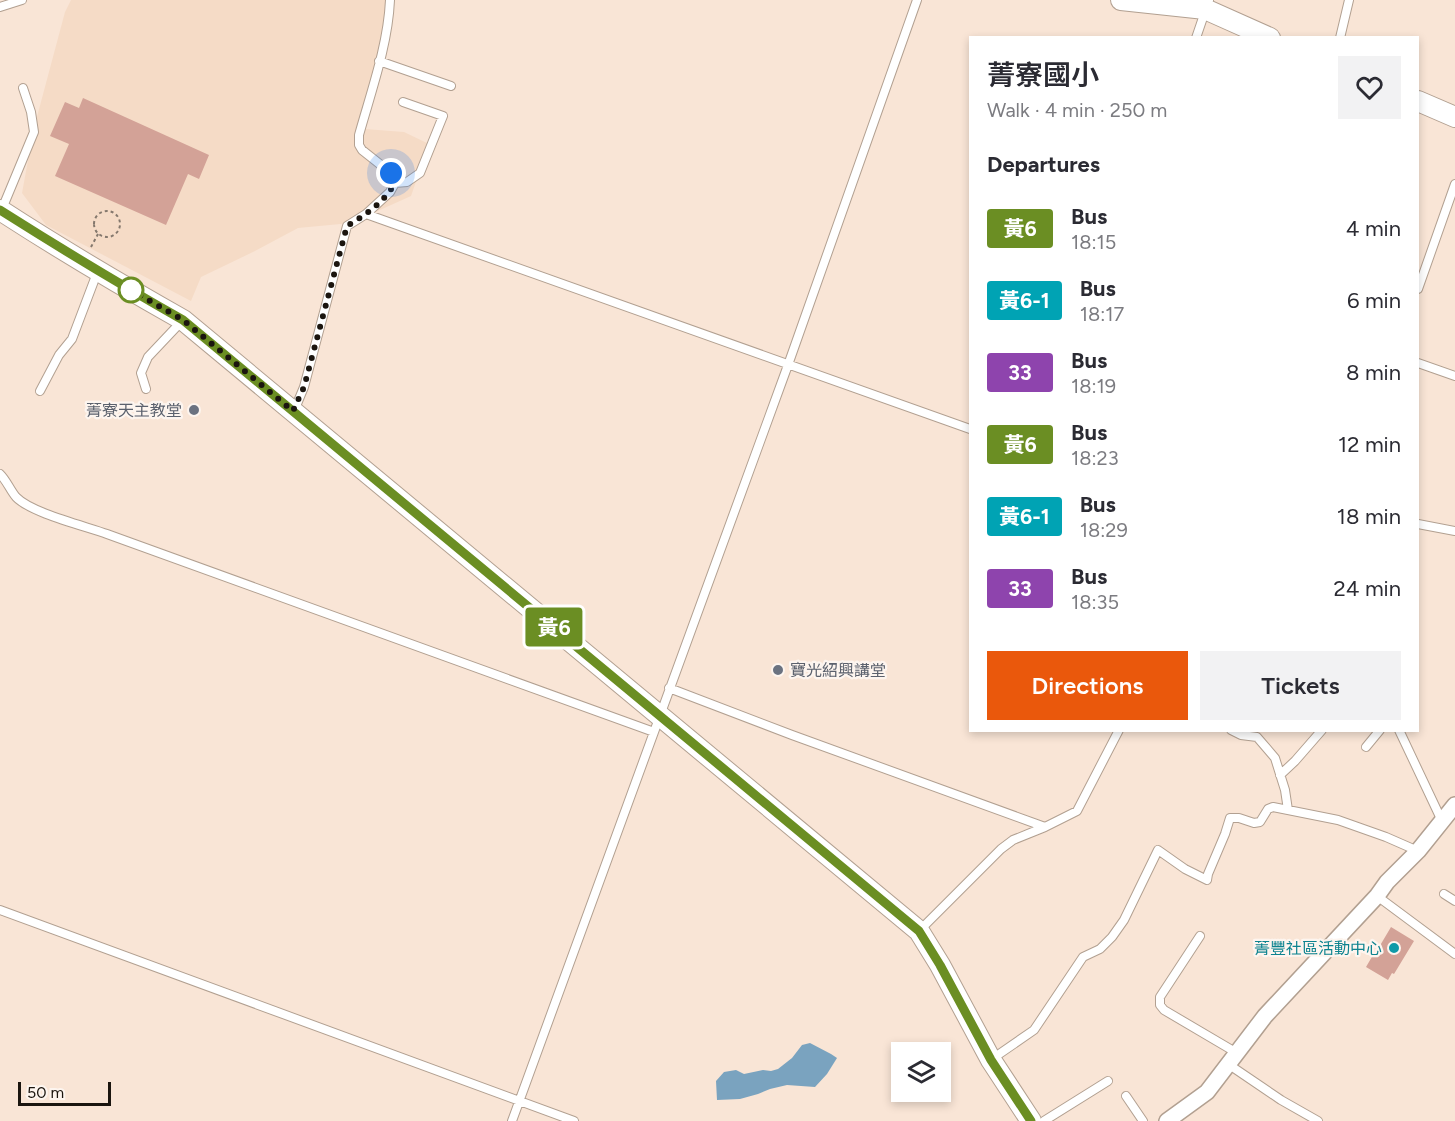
<!DOCTYPE html>
<meta charset="utf-8">
<style>
:root{--surface:#fff;--page:#f2f2f3;--text:#2b2b33;--muted:#7c7c81;--accent:#ea580c}
body{margin:0;font-family:Figtree,"Noto Sans TC",sans-serif;background:var(--page);color:var(--text);height:100vh;display:flex;flex-direction:column;font-size:22px;white-space:nowrap}
*{box-sizing:border-box;margin:0}
p{font-size:20px;color:var(--muted)}
.icon{flex:none;width:33px;height:33px;fill:none;stroke:currentColor;stroke-width:2;stroke-linecap:round;stroke-linejoin:round}
.map{position:relative;flex:1;overflow:hidden}
.panel{position:absolute;left:969px;top:36px;width:450px;height:696px;display:flex;flex-direction:column;background:var(--surface);border-radius:0px;box-shadow:0 3px 9px #0003}
.panel>*{flex:none}
.badge{padding:0 12px;border-radius:4px;font-size:21px;line-height:39px}
.fabs{position:absolute;left:891px;top:1042px;display:grid;gap:12px}
.fabs a{display:grid;place-items:center;width:60px;height:60px;border-radius:0px;background:var(--surface);box-shadow:0 3px 9px #0003;font-size:30px}
.scale{position:absolute;left:18px;bottom:15px;width:93px;box-sizing:border-box;padding-left:6px;border:3px solid #1b150f;border-top:0;font-size:16px;line-height:21px;white-space:nowrap;color:#1b150f;-webkit-text-stroke:4px #fdf5ef;paint-order:stroke}
.you{position:absolute;width:30px;height:30px;margin:-15px;border:4px solid #fff;border-radius:50%;background:#1a73e8;box-shadow:0 0 0 9px #1a73e833}
.map>.badge{position:absolute;translate:-50% -50%;box-shadow:0 0 0 3px #fff}
h2{padding:0 18px;font-size:22px;line-height:54px}
.round{display:grid;place-items:center;flex:none;width:63px;height:63px;border-radius:0px;background:var(--page)}
.summary{display:flex;align-items:center;justify-content:space-between;height:102px;padding:0 18px}
h1{font-size:28px;font-weight:600;line-height:45px}
.primary-button{display:flex;gap:12px;margin-top:auto;padding:12px 18px}
.primary-button a{flex:1;height:69px;border-radius:0px;background:var(--accent);color:#fff;font-size:24px;font-weight:600;line-height:69px;text-align:center}
.primary-button a+a{background:var(--page);color:var(--text)}
ul{padding:0;list-style:none}
li{display:flex;align-items:center;gap:18px;height:72px;padding:0 18px}
li div{flex:1}
li b{display:block;font-size:22px}
li em{font-style:normal}
li .badge{min-width:66px;font-weight:700;text-align:center}
.map>svg:first-child{display:block}
</style>
<div class="map">
<svg width="1455" height="1121" viewBox="0 0 1455 1121">
<rect width="100%" height="100%" fill="#f9e5d6"/>
<path fill="#f5dbc6" d="M71 0H391L365 129 404 132 429 144 411 196 351 223 298 228 253 252 201 277 191 301 46 225 22 193 34 128 65 12Z"/>
<path fill="#7aa3bf" d="M810 1043 831 1054 837 1058 827 1074 815 1087 787 1085 770 1089 758 1094 740 1099 717 1100 716 1081 724 1072 736 1070 744 1074 763 1070 771 1071 778 1069 792 1058 802 1045Z"/>
<path fill="#d3a297" d="M83 98 209 155 199 179 188 174 166 225 55 176 69 144 50 136 65 102 79 108Z
M1391 927 1414 941 1394 974 1392 973 1388 980 1366 967 1373 955 1375 954Z"/>
<g fill="none" stroke-linecap="round" stroke-linejoin="round">
<defs>
<path id="service" d="M0 7 22 0
M1196 38 1209 0
M1340 38 1349 0
M379 61 451 86
M395 183 407 182 420 173 443 116 403 102
M2 209 34 132 31 112 23 88
M366 214 390 192 395 183 391 173 362 150 359 145V135C371 92 388 45 390 0
M1418 289 1455 184
M1418 363 1455 376
M146 389 141 373 148 357 182 321
M40 391 59 355 72 339 97 273
M294 411 304 387 347 226 366 214 970 429
M0 474C7 481 10 490 16 497 31 513 85 526 107 534L654 732
M1418 524 1455 531
M669 688 792 735 1045 827
M1231 730 1241 735 1257 737 1275 758 1285 790 1288 810
M1399 730 1442 821
M1366 747 1380 730
M1280 775 1295 761 1322 730
M1444 894 1455 901
M1377 896 1455 954
M0 910 574 1121
M920 930 1001 849 1013 840 1045 827 1077 811 1119 730
M1200 936 1160 997V1005L1164 1010 1237 1053
M992 1059 1034 1030 1083 957 1100 949 1112 937 1124 920 1158 850 1185 869 1207 880 1208 874 1225 834 1230 818H1239L1254 823 1260 822 1268 809 1273 807 1338 820 1386 837 1418 851
M1228 1064 1281 1100 1318 1121
M1126 1096 1143 1121
M512 1121 788 365 917 0
M1044 1121 1108 1081"/>
<path id="minor" d="M1167 1121 1207 1092 1265 1016 1377 896 1387 882 1418 851 1455 805"/>
<path id="tertiary" d="M1121 0 1205 9 1270 38
M1418 101 1455 117
M0 210C60 249 121 285 183 320L919 931 940 965 991 1060 1031 1121"/>
</defs>
<use href="#service" stroke="#b2a091" stroke-width="10"/>
<use href="#minor" stroke="#b2a091" stroke-width="18"/>
<use href="#tertiary" stroke="#b2a091" stroke-width="22"/>
<path stroke="#84786d" stroke-width="2" stroke-dasharray="3 3" stroke-linecap="butt" d="M94 224a13 13 0 1 1 26 0a13 13 0 1 1-26 0Z
M91 247 98 234"/>
<use href="#service" stroke="#fff" stroke-width="8"/>
<use href="#minor" stroke="#fff" stroke-width="15"/>
<use href="#tertiary" stroke="#fff" stroke-width="20"/>
</g>
<g fill="none" stroke-linecap="round" stroke-linejoin="round">
<defs>
<path id="line" d="M0 210C60 248 121 285 183 320L919 931 940 965 991 1060 1031 1121"/>
</defs>
<use href="#line" stroke="#fff" stroke-width="14"/>
<use href="#line" stroke="#6b8e23" stroke-width="9"/>
<path stroke="#1b150f" stroke-width="6" stroke-dasharray="0 10.8" d="M131 290 183 320 293 411 304 387 347 226C366 215 384 202 395 183L391 173"/>
</g>
<circle fill="#fff" stroke="#6b8e23" stroke-width="3" cx="131" cy="290" r="12"/>
<g fill="#6b7280" stroke="#fdf5ef" stroke-width="2">
<circle cx="194" cy="410" r="6"/>
<circle cx="778" cy="670" r="6"/>
</g>
<circle fill="#0f9aa8" stroke="#fdf5ef" stroke-width="2" cx="1394" cy="948" r="6"/>
<g text-anchor="middle" stroke-width="4.5" stroke-linejoin="round" paint-order="stroke">
<g font-size="16" fill="#5b616d" stroke="#fdf5ef" text-anchor="end">
<text x="182" y="416">菁寮天主教堂</text>
<text x="790" y="676" text-anchor="start">寶光紹興講堂</text>
</g>
<g font-size="16" fill="#0d838f" stroke="#fdf5ef" text-anchor="end">
<text x="1382" y="954">菁豐社區活動中心</text>
</g>
</g>
</svg>
<div class="fabs">
<a><svg class="icon" aria-label="layers" viewBox="0 0 24 24"><path d="M12 4l9 5-9 5-9-5zM3 14l9 5 9-5"/></svg></a>
</div>
<div class="scale">50 m</div>
<div class="you" style="left:391px;top:173px"></div>
<b class="badge" style="left:554px;top:627px;background:#6b8e23;color:#fff">黃6</b>
<section class="panel">
<div class="summary"><div><h1>菁寮國小</h1><p>Walk · 4 min · 250 m</p></div><a class="round"><svg class="icon" aria-label="heart" viewBox="0 0 24 24"><path d="M12 20l-8-8c-3-5 5-10 8-4 3-6 11-1 8 4z"/></svg></a></div>
<h2>Departures</h2>
<ul>
<li><span class="badge" style="background:#6b8e23;color:#fff">黃6</span><div><b>Bus</b><p>18:15</p></div><em>4 min</em></li>
<li><span class="badge" style="background:#00a3b4;color:#fff">黃6-1</span><div><b>Bus</b><p>18:17</p></div><em>6 min</em></li>
<li><span class="badge" style="background:#8e44ad;color:#fff">33</span><div><b>Bus</b><p>18:19</p></div><em>8 min</em></li>
<li><span class="badge" style="background:#6b8e23;color:#fff">黃6</span><div><b>Bus</b><p>18:23</p></div><em>12 min</em></li>
<li><span class="badge" style="background:#00a3b4;color:#fff">黃6-1</span><div><b>Bus</b><p>18:29</p></div><em>18 min</em></li>
<li><span class="badge" style="background:#8e44ad;color:#fff">33</span><div><b>Bus</b><p>18:35</p></div><em>24 min</em></li>
</ul>
<div class="primary-button"><a>Directions</a><a>Tickets</a></div>
</section>
</div>
